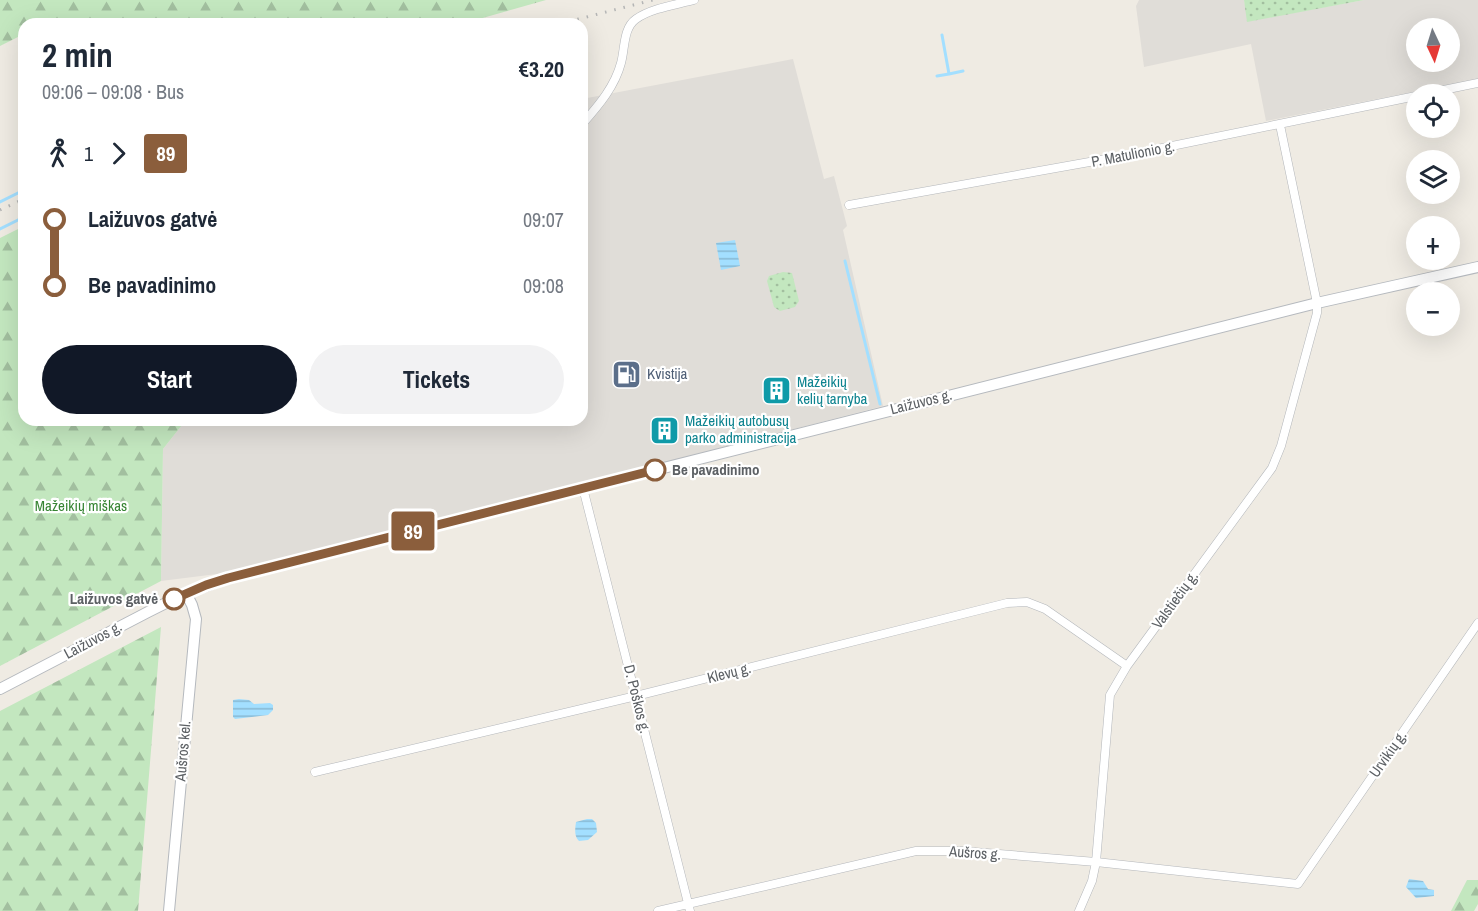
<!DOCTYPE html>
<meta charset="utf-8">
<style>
:root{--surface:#fff;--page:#f2f2f3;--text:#1f2937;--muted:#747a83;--accent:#111827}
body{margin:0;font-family:"Archivo Narrow",sans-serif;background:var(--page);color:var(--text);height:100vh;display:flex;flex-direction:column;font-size:22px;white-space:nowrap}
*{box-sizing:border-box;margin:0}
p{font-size:20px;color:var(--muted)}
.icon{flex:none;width:33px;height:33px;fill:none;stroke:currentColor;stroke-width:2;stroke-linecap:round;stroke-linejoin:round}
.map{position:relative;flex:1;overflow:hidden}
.panel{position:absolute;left:18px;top:18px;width:570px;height:408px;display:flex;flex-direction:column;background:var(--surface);border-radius:18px;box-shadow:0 6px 24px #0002}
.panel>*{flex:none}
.badge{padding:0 12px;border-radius:4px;font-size:21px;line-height:39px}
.needle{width:39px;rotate:176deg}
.buttons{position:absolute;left:1406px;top:18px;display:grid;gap:12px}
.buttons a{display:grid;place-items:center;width:54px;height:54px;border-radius:50%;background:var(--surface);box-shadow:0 6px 24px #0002;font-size:30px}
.map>.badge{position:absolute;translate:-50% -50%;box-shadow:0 0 0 3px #fff}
.legs{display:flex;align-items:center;gap:9px;height:66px;padding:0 24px;font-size:20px}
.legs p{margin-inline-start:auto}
.headline{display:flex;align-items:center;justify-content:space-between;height:102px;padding:0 24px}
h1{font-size:33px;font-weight:700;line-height:45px}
.button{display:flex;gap:12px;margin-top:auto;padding:12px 24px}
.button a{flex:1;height:69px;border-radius:36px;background:var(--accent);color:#fff;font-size:24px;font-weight:700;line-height:69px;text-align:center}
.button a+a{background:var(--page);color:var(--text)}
ul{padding:0 24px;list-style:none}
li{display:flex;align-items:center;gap:21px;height:66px;font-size:22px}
li i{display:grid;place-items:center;width:9px;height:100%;margin:0 8px;background:currentColor}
li i::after{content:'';width:15px;height:15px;margin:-8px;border:4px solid;border-radius:50%;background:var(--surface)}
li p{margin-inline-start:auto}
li:first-child i{background:linear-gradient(#0000 50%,currentColor 0)}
li:last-child i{background:linear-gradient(currentColor 50%,#0000 0)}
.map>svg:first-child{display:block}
</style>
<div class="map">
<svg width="1478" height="911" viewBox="0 0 1478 911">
<defs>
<pattern id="grass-dots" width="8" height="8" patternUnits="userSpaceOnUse" patternTransform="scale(1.5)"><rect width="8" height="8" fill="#c3e7bf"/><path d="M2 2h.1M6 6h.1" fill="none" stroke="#a2bf9f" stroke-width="1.8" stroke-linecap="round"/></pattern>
<pattern id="forest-firs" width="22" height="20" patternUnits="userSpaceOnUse" patternTransform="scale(1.5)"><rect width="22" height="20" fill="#c3e7bf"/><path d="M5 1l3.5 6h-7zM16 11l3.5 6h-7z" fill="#a2bf9f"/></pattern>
<pattern id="water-rules" width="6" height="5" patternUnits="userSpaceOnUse" patternTransform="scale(1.5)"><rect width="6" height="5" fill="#a3dfff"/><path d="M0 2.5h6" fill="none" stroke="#88b8d2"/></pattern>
</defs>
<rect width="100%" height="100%" fill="#efebe3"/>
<path fill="#e0ddd8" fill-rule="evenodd" d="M1139 0H1244L1248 21 1364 0H1478V79L1266 121 1251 44 1144 67 1136 6ZM1416 28H1449V62H1416Z
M793 59 824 179 834 176 847 226 843 230 883 406 450 518 225 573 161 581 163 449 186 420H582V99Z"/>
<path fill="url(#grass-dots)" d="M1244 0H1364L1247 22Z
M783 272 792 273 799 301 795 307 780 311 774 307 767 281 769 276Z"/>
<path fill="url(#forest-firs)" d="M0 0H546L465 23 441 20 425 24H24V34L0 46Z
M24 226V420H186L163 449 161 581 0 666V238Z
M161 627 138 911H0V711Z
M1467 880H1478V904L1474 911H1451Z"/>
<path fill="url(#water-rules)" d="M735 240 740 266 721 270 716 243Z
M239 699 249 700 254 704 270 703 273 705V710L268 715 235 719 233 717V700Z
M587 819H592L596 823 597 832 588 840 579 841C574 836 575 829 576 822Z
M1409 879 1423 881 1428 889 1434 890V896L1416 898 1406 887Z"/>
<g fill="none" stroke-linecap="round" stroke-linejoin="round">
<path stroke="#a3dfff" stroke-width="3" d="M942 35 949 74 963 71
M937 76 949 74
M0 202 24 190
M0 229 24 217
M845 261 880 404"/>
<defs>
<path id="street" d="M1424 94 1478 83
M584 122C599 105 615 86 621 63 625 49 623 28 636 19 652 8 675 5 694 0
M849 205 1123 156 1416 96
M583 488 690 911
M315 772 636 696 1007 603 1027 602 1045 609 1127 666
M658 911 916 851H962L1096 862 1298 884 1478 623
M1079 911 1092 881 1096 862 1110 695 1127 666 1272 468 1281 446 1317 313V303L1280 125"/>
<path id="secondary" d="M0 689 148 612 186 593 228 578 1317 303 1478 267
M169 911 196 619 192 605 186 593"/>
</defs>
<use href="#street" stroke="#b4b7bb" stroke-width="9"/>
<use href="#secondary" stroke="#b5b9be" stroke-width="12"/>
<use href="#street" stroke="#fff" stroke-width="8"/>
<use href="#secondary" stroke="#fff" stroke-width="10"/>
<path stroke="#b4b5b5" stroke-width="3" stroke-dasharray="1.5 8" stroke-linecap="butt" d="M559 24 653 0
M0 210 24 199"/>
</g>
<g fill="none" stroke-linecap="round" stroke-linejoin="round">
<defs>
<path id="line-1" d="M174 599 206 585 228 578 655 470"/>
</defs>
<use href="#line-1" stroke="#fff" stroke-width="14"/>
<use href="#line-1" stroke="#8b5e3c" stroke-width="9"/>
</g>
<defs>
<symbol id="fuel-square" viewBox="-11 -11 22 22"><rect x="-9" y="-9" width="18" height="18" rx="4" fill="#5c6f8a" stroke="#fff"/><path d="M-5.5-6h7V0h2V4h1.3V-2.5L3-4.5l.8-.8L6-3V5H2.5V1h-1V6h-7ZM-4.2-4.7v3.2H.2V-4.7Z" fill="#fff"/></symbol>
<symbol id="building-square" viewBox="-11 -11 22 22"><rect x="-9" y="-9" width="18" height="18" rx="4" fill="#0f9aa8" stroke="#fff"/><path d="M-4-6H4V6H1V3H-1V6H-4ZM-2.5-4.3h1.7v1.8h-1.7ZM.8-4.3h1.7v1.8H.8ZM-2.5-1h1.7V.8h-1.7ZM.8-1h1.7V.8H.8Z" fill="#fff"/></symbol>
</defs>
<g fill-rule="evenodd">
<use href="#fuel-square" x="610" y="358" width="33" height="33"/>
<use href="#building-square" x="760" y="374" width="33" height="33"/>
<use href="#building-square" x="648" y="414" width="33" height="33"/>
</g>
<g fill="#fff" stroke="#8b5e3c" stroke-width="3">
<circle cx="655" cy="470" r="10"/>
<circle cx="174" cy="599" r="10"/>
</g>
<g text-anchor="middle" stroke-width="4.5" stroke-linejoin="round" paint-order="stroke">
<g font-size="15" fill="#5c6064" stroke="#fff">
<text transform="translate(1133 154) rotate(-11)" y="5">P. Matulionio g.</text>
<text transform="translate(921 402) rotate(-14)" y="5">Laižuvos g.</text>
<text transform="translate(1175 600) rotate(-54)" y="5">Valstiečių g.</text>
<text transform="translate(93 640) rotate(-28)" y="5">Laižuvos g.</text>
<text transform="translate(729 673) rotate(-14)" y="5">Klevų g.</text>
<text transform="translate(637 699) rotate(76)" y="5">D. Poškos g.</text>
<text transform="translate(183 751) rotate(-85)" y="5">Aušros kel.</text>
<text transform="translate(1388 754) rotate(-55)" y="5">Urvikių g.</text>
<text transform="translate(975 853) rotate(4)" y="5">Aušros g.</text>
</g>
<g font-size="15" fill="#4e5e75" stroke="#fff" text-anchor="start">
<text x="647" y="379">Kvistija</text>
</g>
<g font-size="15" fill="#0d838f" stroke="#fff" text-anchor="start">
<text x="797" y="387">Mažeikių<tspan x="797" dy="17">kelių tarnyba</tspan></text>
<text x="685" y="426">Mažeikių autobusų<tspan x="685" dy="17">parko administracija</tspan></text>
</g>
<g font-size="15" font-weight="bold" fill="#5c6064" stroke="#fff" text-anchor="start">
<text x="672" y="475">Be pavadinimo</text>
<text x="158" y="604" text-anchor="end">Laižuvos gatvė</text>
</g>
<g font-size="15" fill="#378433" stroke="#fff">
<text x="81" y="511">Mažeikių miškas</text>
</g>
</g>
</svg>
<div class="buttons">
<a><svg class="needle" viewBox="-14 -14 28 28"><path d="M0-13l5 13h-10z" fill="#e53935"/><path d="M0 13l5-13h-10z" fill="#747a83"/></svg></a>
<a><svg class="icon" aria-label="locate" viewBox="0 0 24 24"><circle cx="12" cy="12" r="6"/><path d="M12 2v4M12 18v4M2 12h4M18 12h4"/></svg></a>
<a><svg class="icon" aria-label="layers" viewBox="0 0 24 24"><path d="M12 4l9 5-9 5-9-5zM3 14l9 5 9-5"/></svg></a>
<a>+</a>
<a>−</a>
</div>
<b class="badge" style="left:413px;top:531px;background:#8b5e3c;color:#fff">89</b>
<section class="panel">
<div class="headline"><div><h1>2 min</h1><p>09:06 – 09:08 · Bus</p></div><b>€3.20</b></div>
<div class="legs"><svg class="icon" aria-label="walk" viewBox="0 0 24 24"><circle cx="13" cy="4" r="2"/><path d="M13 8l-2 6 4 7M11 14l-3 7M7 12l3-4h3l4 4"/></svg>1<svg class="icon" aria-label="forward" viewBox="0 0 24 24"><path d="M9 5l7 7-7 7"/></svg><b class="badge" style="background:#8b5e3c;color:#fff">89</b></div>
<ul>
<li><i style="color:#8b5e3c"></i><b>Laižuvos gatvė</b><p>09:07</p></li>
<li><i style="color:#8b5e3c"></i><b>Be pavadinimo</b><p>09:08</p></li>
</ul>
<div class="button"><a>Start</a><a>Tickets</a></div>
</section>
</div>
